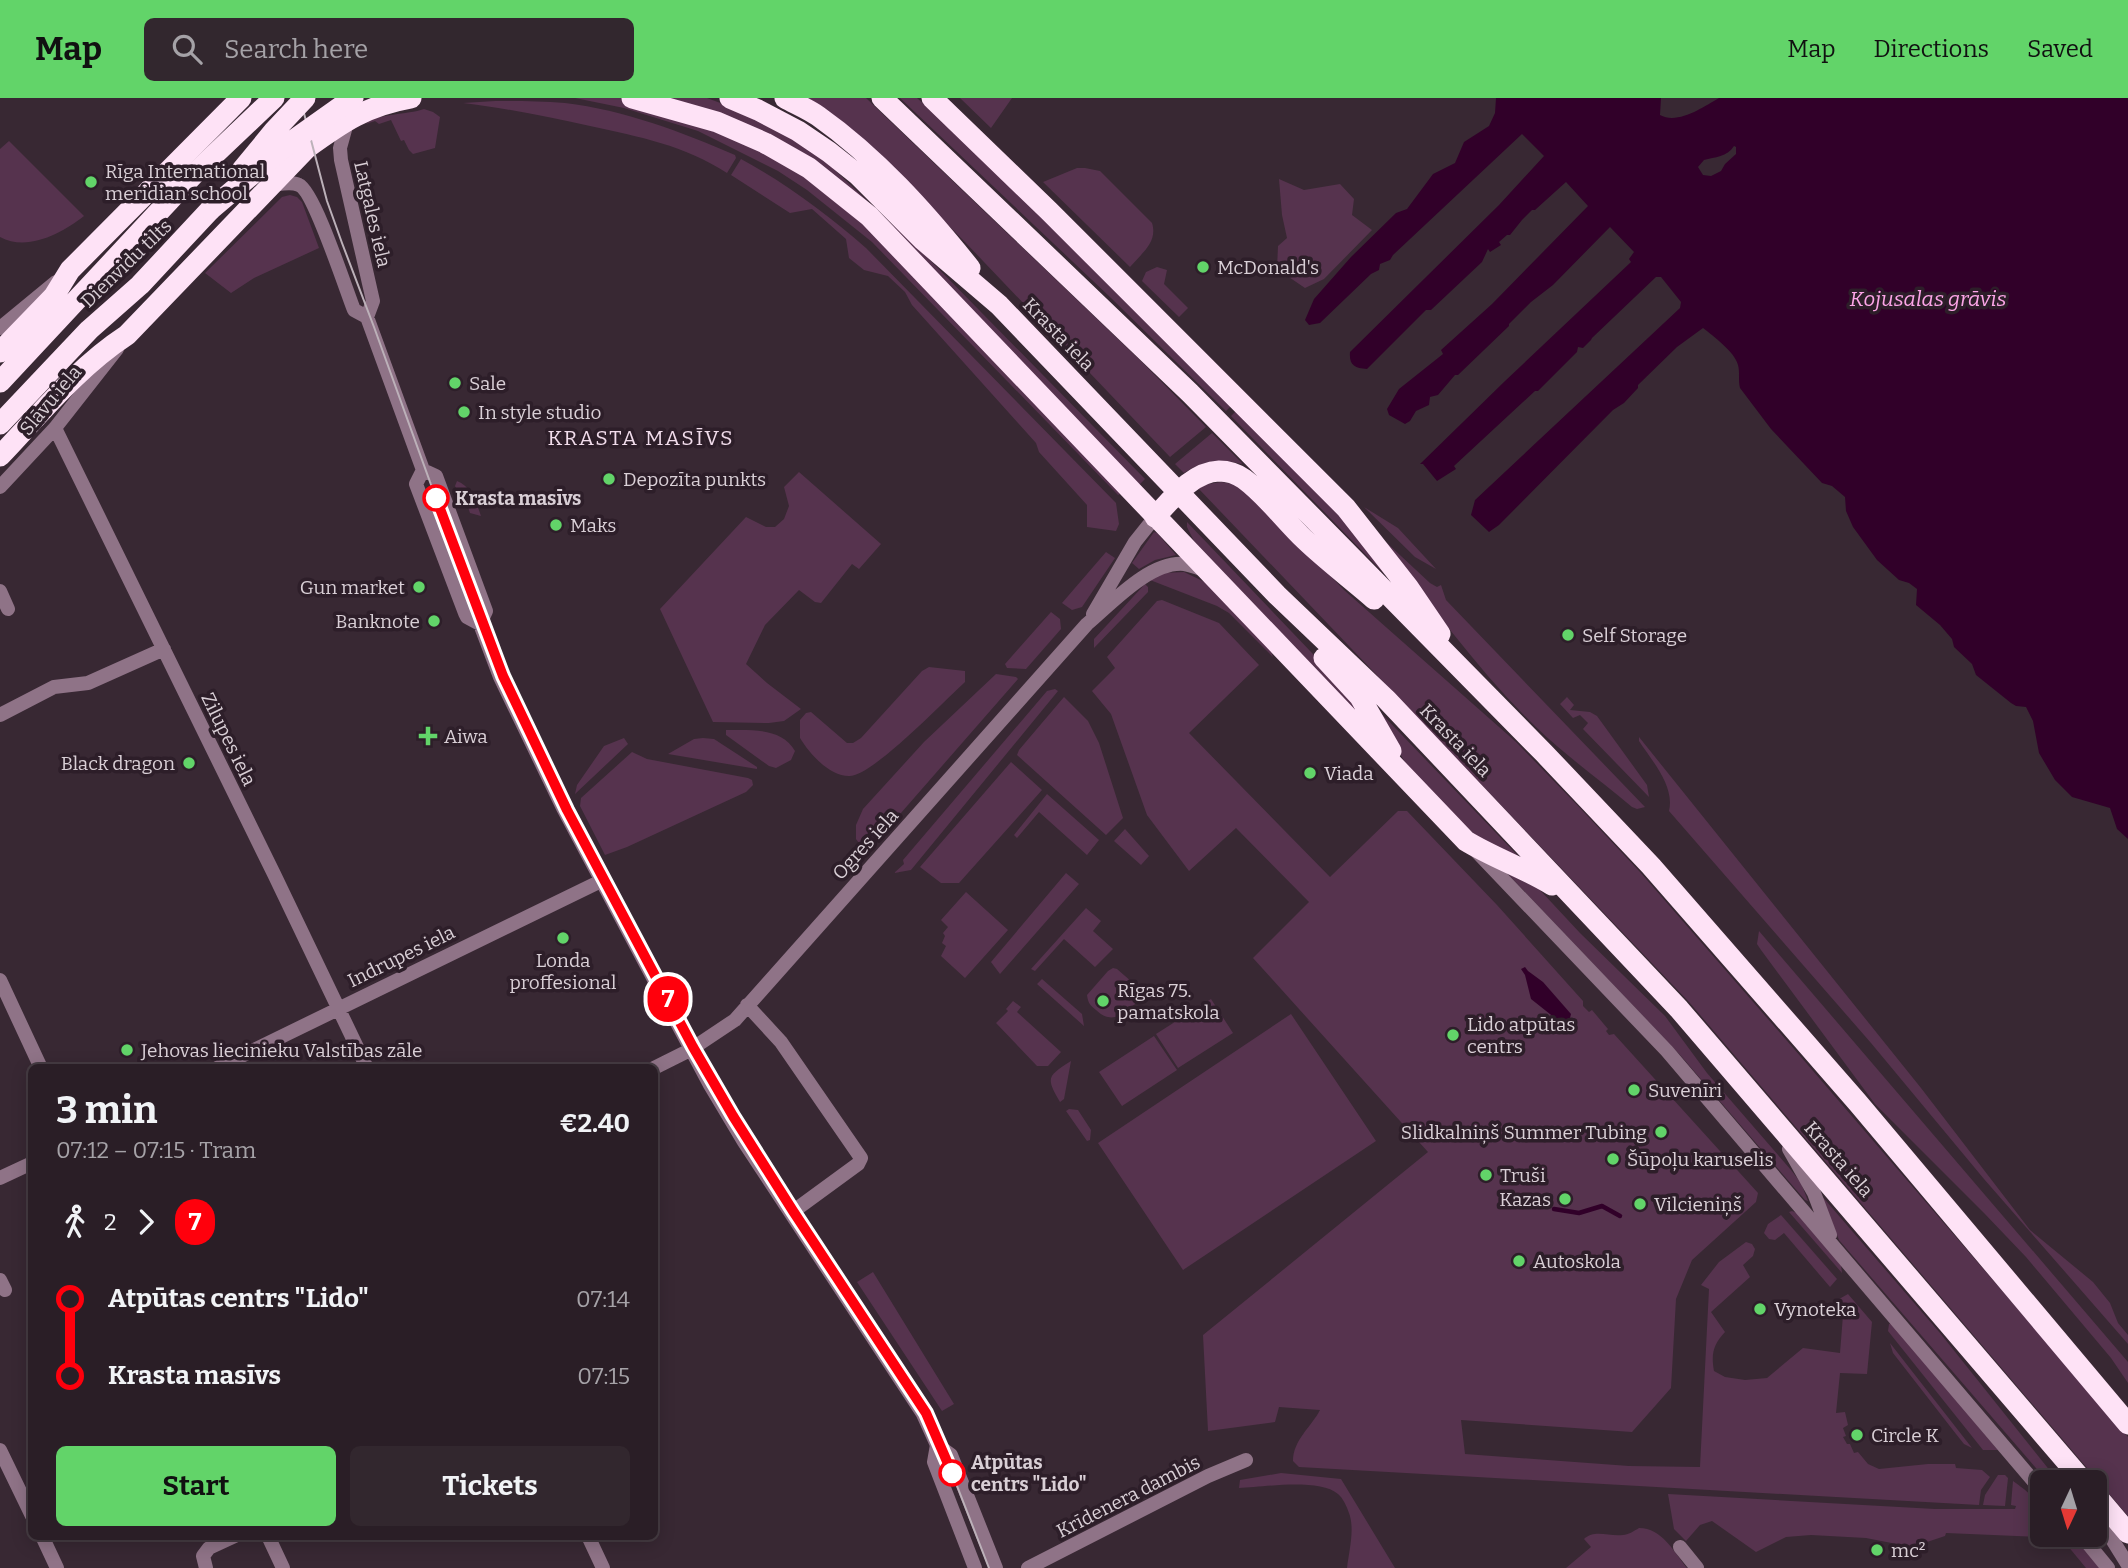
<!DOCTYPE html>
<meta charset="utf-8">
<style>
:root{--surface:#2a1e26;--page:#32272e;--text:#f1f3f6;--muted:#a5a2a7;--line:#463c43;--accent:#62d469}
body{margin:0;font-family:Bitter,serif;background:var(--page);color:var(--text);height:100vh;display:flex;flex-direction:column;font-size:26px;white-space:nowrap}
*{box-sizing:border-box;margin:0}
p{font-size:23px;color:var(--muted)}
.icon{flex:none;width:38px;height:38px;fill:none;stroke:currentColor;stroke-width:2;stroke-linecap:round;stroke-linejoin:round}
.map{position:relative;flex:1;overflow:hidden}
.sheet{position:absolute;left:28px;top:966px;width:630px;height:476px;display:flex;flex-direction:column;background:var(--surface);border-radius:10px;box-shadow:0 4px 18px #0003,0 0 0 2px var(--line)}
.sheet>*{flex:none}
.badge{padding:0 14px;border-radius:23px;font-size:24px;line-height:46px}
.needle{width:46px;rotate:184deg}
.tools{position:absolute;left:2030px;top:1372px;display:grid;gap:14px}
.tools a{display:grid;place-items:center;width:77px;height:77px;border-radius:10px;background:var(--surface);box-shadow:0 4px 18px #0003,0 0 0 2px var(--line);font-size:35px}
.map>.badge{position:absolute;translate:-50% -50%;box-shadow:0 0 0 4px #fff}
.legs{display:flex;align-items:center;gap:10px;height:77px;padding:0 28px;font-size:23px}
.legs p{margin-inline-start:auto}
.summary{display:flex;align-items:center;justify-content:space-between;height:119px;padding:0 28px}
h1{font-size:38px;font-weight:700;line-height:52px}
.primary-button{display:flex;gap:14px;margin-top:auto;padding:14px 28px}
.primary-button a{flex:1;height:80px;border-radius:10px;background:var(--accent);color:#111;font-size:28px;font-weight:700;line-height:80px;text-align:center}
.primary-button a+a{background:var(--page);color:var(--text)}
ul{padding:0 28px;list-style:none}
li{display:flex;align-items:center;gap:24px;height:77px;font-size:26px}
li i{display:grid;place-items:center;width:10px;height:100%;margin:0 9px;background:currentColor}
li i::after{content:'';width:18px;height:18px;margin:-9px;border:5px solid;border-radius:50%;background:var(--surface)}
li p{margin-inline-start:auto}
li:first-child i{background:linear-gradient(#0000 50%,currentColor 0)}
li:last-child i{background:linear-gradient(currentColor 50%,#0000 0)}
header{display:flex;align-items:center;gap:42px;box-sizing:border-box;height:98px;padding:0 35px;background:var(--accent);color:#111}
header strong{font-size:33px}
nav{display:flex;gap:38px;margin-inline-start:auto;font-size:24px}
.search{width:490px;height:63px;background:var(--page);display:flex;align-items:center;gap:18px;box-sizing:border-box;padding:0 24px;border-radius:10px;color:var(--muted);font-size:26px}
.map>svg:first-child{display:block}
</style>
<header>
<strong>Map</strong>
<div class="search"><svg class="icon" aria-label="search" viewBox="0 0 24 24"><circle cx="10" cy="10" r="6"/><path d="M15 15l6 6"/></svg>Search here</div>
<nav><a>Map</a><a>Directions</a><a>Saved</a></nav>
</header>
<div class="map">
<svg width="2128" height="1470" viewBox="0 0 2128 1470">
<rect width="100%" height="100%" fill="#382833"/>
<path fill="#56334e" d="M575 0H707L747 15 787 37 821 59 930 162 1145 381 1139 387 1118 397 872 144 807 92 778 73 698 33 624 10Z
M804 0H866L1142 264 1206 329 1170 359 963 142 855 34Z
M900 0H917L968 46 1232 307 1226 313 1111 200Z
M960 0H1012L991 30Z
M495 3C518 3 542 3 565 5 624 12 682 34 735 57L736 60 727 75C684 47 640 39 590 28 548 19 506 10 463 5Z
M424 11 433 14 440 19 435 50 413 56 409 52 404 42 401 43 391 22 379 26 375 23 366 26C378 15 407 17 424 11Z
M9 43 84 118C62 135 28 154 0 139V51Z
M741 61C787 86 827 116 866 150L1116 405 1119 426 1116 433 1087 429V407L1039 354 1036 345 912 207 905 194 888 178 864 172 849 160 846 141 812 111 790 115 731 77Z
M1077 70H1085L1100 73 1152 125C1158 144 1142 155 1130 169L1043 84Z
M1279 81 1304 92 1340 86 1354 101 1352 117 1372 132 1324 181 1305 190 1277 171 1278 148 1287 140 1282 117Z
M290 97 297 99 302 104 319 150 254 180 231 195 205 175 282 99Z
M1157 169 1167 172 1164 186 1188 210 1179 219 1142 183 1146 174Z
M1237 312 1342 416 1401 493 1231 318Z
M1212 335 1242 365 1241 366C1220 360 1202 363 1184 375L1175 366Z
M799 374 881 446 859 471 852 466 821 505 815 504 799 492 765 527 746 566 767 585 801 611 784 623 769 625 713 624 660 511 746 419 766 429H775L784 421 789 408 784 389Z
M457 383C471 388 477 406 481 418L470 415 467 406 462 403 455 388Z
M1221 384 1234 386 1256 401 1344 492 1516 644 1580 710 1640 774 1801 959 2128 1339V1418L1689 904 1198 390 1208 386Z
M1364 409 1398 430 1436 471 1415 459Z
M1187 424 1333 577 1372 631 1194 443 1187 429Z
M1154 434 1157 435 1176 457 1155 462 1139 471 1132 465Z
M1385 444 1387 445 1430 485 1437 489 1441 487 1446 502 1645 709 1637 711 1632 709C1600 682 1566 658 1536 629 1479 574 1433 509 1385 447Z
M1106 454 1115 460 1082 509 1072 512 1062 505Z
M1184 474 1209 486 1270 551 1273 559 1229 515 1217 508 1150 482 1162 475Z
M1145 486 1148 489V494L1094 550V541Z
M1162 502 1219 525 1259 567 1189 635 1330 779 1398 713H1407L1497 807 1583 903V908L1589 914 1592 912 1608 931 1606 933 1609 937 1614 936 1758 1095 1756 1104 1692 1162 1676 1201 1671 1290 1632 1334 1461 1322 1465 1356 1629 1368 1700 1369 1709 1191 1701 1187 1719 1164 1746 1144 1752 1146 1755 1151 1753 1158 1743 1167 1750 1179 1711 1214 1725 1234C1713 1247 1711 1256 1714 1273L1725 1279 1745 1282 1767 1280 1803 1250 1840 1255 1843 1217 1827 1215 1832 1205 1848 1196 1872 1224 1867 1276 1840 1275 1836 1315 1845 1314 1848 1327 1843 1330 1846 1338 1843 1339 1847 1346H1850L1854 1355 1858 1354 1868 1366 1879 1371 1928 1366H1955L1956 1370 1982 1372 1990 1379 1981 1392 1979 1407 1299 1369 1293 1363C1293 1342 1312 1328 1320 1312L1279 1309 1275 1324 1208 1333 1203 1237 1428 1054 1253 860 1309 804 1236 730 1189 773 1147 717 1111 616 1092 593 1115 570 1107 559 1157 503Z
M1051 514 1060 521 1061 531 1026 571 1007 570 1005 566Z
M929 569 965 573V584C945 602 872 679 849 678 829 678 809 655 800 640V622L806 615 811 614 847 645H853L861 640 922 573Z
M996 576 1016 579 1018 581 880 739 873 738 862 749 856 741V727L863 711 924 644Z
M1055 591 1058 593 911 772 894 775 904 766 903 762 1047 593Z
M1064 599 1088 623 1099 645 1123 720 1106 737 1017 657 1019 652Z
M1567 599 1574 607 1570 612 1590 614 1597 618 1647 687 1649 699 1583 631 1588 625 1580 617 1573 620 1560 606Z
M1377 611 1522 762 1484 746 1409 671 1374 612Z
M726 632C749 632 782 629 795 653L791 662 776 670 769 668 726 637Z
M1639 639 1921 990 2030 1132 2093 1184 2110 1205 2118 1225 2128 1237V1246L1984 1081 1871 945 1669 713C1675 688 1652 663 1639 643Z
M624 640 628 646 575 696 577 687 604 648Z
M703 640 714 641 757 669V671L668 656 694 641Z
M632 654 647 661 748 680 752 682 753 687 746 694 627 749 605 757 580 708 581 700Z
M1011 664 1042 692 959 785H941L920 769Z
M1047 696 1099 742 1087 757 1039 714 1017 740 1014 737Z
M1125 731 1149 758 1141 767 1114 743Z
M1066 775 1079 786 1000 876 991 864Z
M1507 775 1539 791 1580 835 1665 918 1707 975 1791 1072 1801 1085 1808 1103 1805 1102 1681 958Z
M966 794 1008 832 965 880 941 858 946 848 942 845 945 838 943 835 948 829 941 822Z
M1086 810 1101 823 1093 833 1113 851 1095 869 1064 841 1035 873 1031 871Z
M1759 833 2128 1264V1285L2111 1260 2026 1159 1984 1115 1875 1006 1761 852 1757 846Z
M1113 870 1117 871 1140 891 1143 897 1141 901C1126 913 1114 929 1096 912 1090 907 1088 905 1087 897L1108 873Z
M1042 881 1082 916 1084 928 1037 886Z
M1211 901 1233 935 1178 970 1156 936Z
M1013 903 1021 909 1017 914 1061 954 1048 968H1037L996 925 1008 913 1006 911Z
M1291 916 1376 1043 1183 1172 1098 1045Z
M1154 938 1177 972 1122 1008 1099 974Z
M1071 963 1064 1001 1060 1004C1045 979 1048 978 1071 963Z
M1069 1011 1078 1012 1091 1032 1090 1042 1087 1043 1066 1013Z
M1821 1097 1940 1235 2059 1384H2048L1839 1142Z
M1792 1113 1797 1115 1841 1167 1842 1175 1789 1114Z
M1781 1117 1837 1181 1830 1189 1784 1135 1775 1142 1769 1141 1764 1135 1768 1126Z
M873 1174 954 1306 942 1313 857 1184Z
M1892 1225 1998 1352H1983L1888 1233 1889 1226Z
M1890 1245 1972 1350 1964 1346 1956 1336 1893 1255Z
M1281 1375 1341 1381 1395 1470H1347C1349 1453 1355 1431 1349 1415 1347 1409 1343 1400 1338 1396 1319 1380 1264 1389 1239 1390L1240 1382Z
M1998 1377H2005L2008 1380 2005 1408 1983 1407 1985 1397Z
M2013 1383C2021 1389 2034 1397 2037 1407 2039 1416 2036 1422 2042 1429L2041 1437 2037 1439 1946 1435 1945 1438 1912 1449 1866 1440 1811 1437 1786 1439 1756 1454 1712 1423 1700 1427 1686 1443 1674 1431 1668 1396 1935 1411H2015L2016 1408 2011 1407Z
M1639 1430C1662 1430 1674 1454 1687 1470H1566L1591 1449 1584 1441C1595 1431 1609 1439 1623 1437 1628 1437 1634 1433 1639 1430Z
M2072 1446 2082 1449 2100 1470H2086L2067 1447Z"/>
<path fill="#310029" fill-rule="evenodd" d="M1496 0H1661L1660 17C1678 27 1703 9 1719 0H2128V741L2117 731 2110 710 2072 699 2055 682 2039 655 2033 623 2026 609 2016 608 2011 605 1976 577 1972 566 1954 549 1952 541 1940 527 1916 507 1917 491 1909 485 1899 482 1877 462 1853 429 1846 413 1845 399 1832 388 1822 385 1771 331 1740 290C1738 282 1740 274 1738 267 1735 254 1713 238 1703 230L1677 249 1638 287V290L1624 305 1613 312 1499 427 1489 434 1471 417 1475 402 1680 210 1681 204 1661 179H1656L1592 240 1591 242 1583 250 1578 249 1577 254 1538 293H1535L1454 368 1456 371 1437 383 1423 366H1420L1505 283 1631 164 1629 161 1634 154 1610 129 1553 187 1531 204 1509 226V228L1458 277H1455L1438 297 1430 299 1429 307 1416 313 1410 323 1405 326 1389 317 1387 311 1399 291 1443 256 1441 252 1492 206 1588 108 1566 84 1535 112H1532L1522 122 1510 137H1507L1499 144 1501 147 1490 154 1488 151 1482 164 1431 212H1426L1367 271C1354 270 1349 267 1350 254L1499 107 1544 58 1522 36 1393 157 1390 162 1380 166 1379 172 1371 176 1320 225 1309 227 1305 222 1314 201 1351 159 1396 115 1407 111 1433 76 1455 65 1464 44 1489 28 1495 15ZM1734 48 1736 49V56L1725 66 1721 73 1711 78 1703 77 1698 69 1704 62C1715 59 1727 59 1734 48Z
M1525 869 1528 873 1543 884 1571 916 1568 928H1565L1531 901 1525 877 1521 871Z"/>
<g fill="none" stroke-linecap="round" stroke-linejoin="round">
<path stroke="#310029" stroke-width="4.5" d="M1554 1111 1579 1115 1602 1108 1620 1118"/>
<path stroke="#8f7387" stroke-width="14" d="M348 21 340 50 341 62 373 203 367 219
M272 87C280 86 291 83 299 87 314 93 346 192 354 212L367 219 423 372 436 378 486 513 480 526
M0 230 56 184
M55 330 274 776 367 970
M423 372 416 386 465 515 467 519 480 526 500 579 563 710 710 987 744 1044 923 1316 937 1347 934 1364 975 1470
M0 389 55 330 117 251
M0 493 8 511
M1093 516 1135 444 1155 419
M0 617 54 589 88 585 164 551
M1477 754 1667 953 2042 1393
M0 882 41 970
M747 907 781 944 861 1060 858 1066 791 1115
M217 970 601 783
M654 970 690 952 735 922 1087 526C1112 505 1150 463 1184 466 1191 467 1198 470 1205 472
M1789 1051 1814 1095 1830 1137
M0 1080 32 1065
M0 1182 5 1192
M937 1347 951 1357 996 1470
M0 1352 32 1418
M2095 1414 2128 1467
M2081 1437 2108 1470
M42 1438 57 1470
M268 1438 283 1470
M588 1438 603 1470
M1680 1449 1697 1470
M206 1470 203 1458 209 1450 235 1438
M1028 1470 1208 1378 1246 1362"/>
<path stroke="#fee2f6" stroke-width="21" d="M632 0 717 24 765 45 809 70 869 118 1466 743C1494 760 1524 770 1552 787
M730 0 758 12 798 33 829 54 858 77 923 142 999 207 1277 497 1386 601 1679 911 2084 1384
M785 0C796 6 808 11 818 18 876 59 925 114 970 170
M882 0 1190 295 1544 655 1651 768 1858 1005 2128 1326
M932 0 1049 113 1346 410 1408 489 1440 536
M0 254 54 198 70 172 241 0
M0 284 195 75
M0 326 89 232 140 187 210 112
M0 358C40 316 78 269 127 237L307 50C343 24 366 8 411 0
M1155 419C1172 401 1192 374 1219 373 1228 373 1237 376 1244 381 1267 398 1284 422 1305 442 1327 463 1351 481 1374 501
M1324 560 1360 599 1391 653
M2095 1396 2128 1435"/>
<path stroke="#bcb1b9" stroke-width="2" d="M300 0 327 103 342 145 374 229 468 489 503 577 567 712 693 949 733 1018 793 1113 926 1316 952 1375 989 1470"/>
<path stroke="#fee2f6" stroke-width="21" d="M242 72 274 33 305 0
M195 75 274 0
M210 112 288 46 353 0"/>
</g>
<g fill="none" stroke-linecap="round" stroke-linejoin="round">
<defs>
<path id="line-1" d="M436 400 503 578 567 712 693 949 733 1018 793 1113 926 1315 952 1375"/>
</defs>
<use href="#line-1" stroke="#fff" stroke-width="16"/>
<use href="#line-1" stroke="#ff000c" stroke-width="10"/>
</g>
<g fill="#62d469" stroke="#2d1e29" stroke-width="2.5">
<circle cx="91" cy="84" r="7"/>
<circle cx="1203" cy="169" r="7"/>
<circle cx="455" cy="285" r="7"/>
<circle cx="464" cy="314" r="7"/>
<circle cx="609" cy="381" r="7"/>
<circle cx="556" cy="427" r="7"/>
<circle cx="419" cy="489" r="7"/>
<circle cx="434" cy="523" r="7"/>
<circle cx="1568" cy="537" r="7"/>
<path d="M424.5 627.5h7v7h7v7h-7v7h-7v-7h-7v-7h7z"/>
<circle cx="189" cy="665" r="7"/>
<circle cx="1310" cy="675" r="7"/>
<circle cx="563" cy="840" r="7"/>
<circle cx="1103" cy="903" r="7"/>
<circle cx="1453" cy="937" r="7"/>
<circle cx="127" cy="952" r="7"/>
<circle cx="1634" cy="992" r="7"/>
<circle cx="1661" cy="1034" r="7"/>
<circle cx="1613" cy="1061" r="7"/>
<circle cx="1486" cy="1077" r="7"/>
<circle cx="1565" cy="1101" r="7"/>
<circle cx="1640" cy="1106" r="7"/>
<circle cx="1519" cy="1163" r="7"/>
<circle cx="1760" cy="1211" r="7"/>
<circle cx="1857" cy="1337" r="7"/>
<circle cx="1877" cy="1452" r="7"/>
</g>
<g fill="#fff" stroke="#ff000c" stroke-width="3.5">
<circle cx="436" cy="400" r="12"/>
<circle cx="952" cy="1375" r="12"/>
</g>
<g text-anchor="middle" stroke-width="7" stroke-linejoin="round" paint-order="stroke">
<g font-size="19" fill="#d9cfd6" stroke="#2d1e29" text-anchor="start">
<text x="105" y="80">Rīga International<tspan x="105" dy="22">meridian school</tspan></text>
<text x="1217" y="176">McDonald's</text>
<text x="469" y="292">Sale</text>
<text x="478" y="321">In style studio</text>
<text x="623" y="388">Depozīta punkts</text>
<text x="570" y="434">Maks</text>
<text x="405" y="496" text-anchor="end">Gun market</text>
<text x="420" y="530" text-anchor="end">Banknote</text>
<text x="1582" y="544">Self Storage</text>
<text x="444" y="645">Aiwa</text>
<text x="175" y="672" text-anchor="end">Black dragon</text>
<text x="1324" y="682">Viada</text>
<text x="563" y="869" text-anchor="middle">Londa<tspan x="563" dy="22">proffesional</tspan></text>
<text x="1117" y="899">Rīgas 75.<tspan x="1117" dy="22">pamatskola</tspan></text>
<text x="1467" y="933">Lido atpūtas<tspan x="1467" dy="22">centrs</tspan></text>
<text x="141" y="959">Jehovas liecinieku Valstības zāle</text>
<text x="1648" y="999">Suvenīri</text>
<text x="1647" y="1041" text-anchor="end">Slidkalniņš Summer Tubing</text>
<text x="1627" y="1068">Šūpoļu karuselis</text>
<text x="1500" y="1084">Truši</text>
<text x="1551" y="1108" text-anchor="end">Kazas</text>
<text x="1654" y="1113">Vilcieniņš</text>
<text x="1533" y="1170">Autoskola</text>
<text x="1774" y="1218">Vynoteka</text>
<text x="1871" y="1344">Circle K</text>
<text x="1891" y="1459">mc²</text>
</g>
<g font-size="19" fill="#d9cfd6" stroke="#2d1e29">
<text transform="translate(373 116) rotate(77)" y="7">Latgales iela</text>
<text transform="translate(126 165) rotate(-44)" y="7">Dienvidu tilts</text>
<text transform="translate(1059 236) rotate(46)" y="7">Krasta iela</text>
<text transform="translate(50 302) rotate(-50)" y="7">Slāvu iela</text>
<text transform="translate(229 641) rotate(64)" y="7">Zilupes iela</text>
<text transform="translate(1456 642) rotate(46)" y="7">Krasta iela</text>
<text transform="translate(865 746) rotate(-48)" y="7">Ogres iela</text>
<text transform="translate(401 858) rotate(-26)" y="7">Indrupes iela</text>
<text transform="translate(1839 1061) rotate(49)" y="7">Krasta iela</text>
<text transform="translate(1128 1398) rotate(-27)" y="7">Krīdenera dambis</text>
</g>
<g font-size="19" font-weight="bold" fill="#d9cfd6" stroke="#2d1e29" text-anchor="start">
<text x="455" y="407">Krasta masīvs</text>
<text x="971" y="1371">Atpūtas<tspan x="971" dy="22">centrs "Lido"</tspan></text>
</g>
<g font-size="21" font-style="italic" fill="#fca5e7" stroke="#2d1e29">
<text x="1928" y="208">Kojusalas grāvis</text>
</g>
<g font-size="21" letter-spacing="2" fill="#f1dceb" stroke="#2d1e29">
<text x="641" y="347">KRASTA MASĪVS</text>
</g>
</g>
</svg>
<div class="tools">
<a><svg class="needle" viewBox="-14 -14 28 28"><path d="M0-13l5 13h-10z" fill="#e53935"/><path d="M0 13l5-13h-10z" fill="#a5a2a7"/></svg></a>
</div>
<b class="badge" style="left:668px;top:901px;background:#ff000c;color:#fff">7</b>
<section class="sheet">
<div class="summary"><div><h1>3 min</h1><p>07:12 – 07:15 · Tram</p></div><b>€2.40</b></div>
<div class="legs"><svg class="icon" aria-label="walk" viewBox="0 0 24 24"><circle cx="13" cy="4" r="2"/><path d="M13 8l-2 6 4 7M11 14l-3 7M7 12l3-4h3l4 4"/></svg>2<svg class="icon" aria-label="forward" viewBox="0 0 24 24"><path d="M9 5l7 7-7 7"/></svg><b class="badge" style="background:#ff000c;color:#fff">7</b></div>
<ul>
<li><i style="color:#ff000c"></i><b>Atpūtas centrs &quot;Lido&quot;</b><p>07:14</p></li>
<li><i style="color:#ff000c"></i><b>Krasta masīvs</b><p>07:15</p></li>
</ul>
<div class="primary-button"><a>Start</a><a>Tickets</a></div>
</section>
</div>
